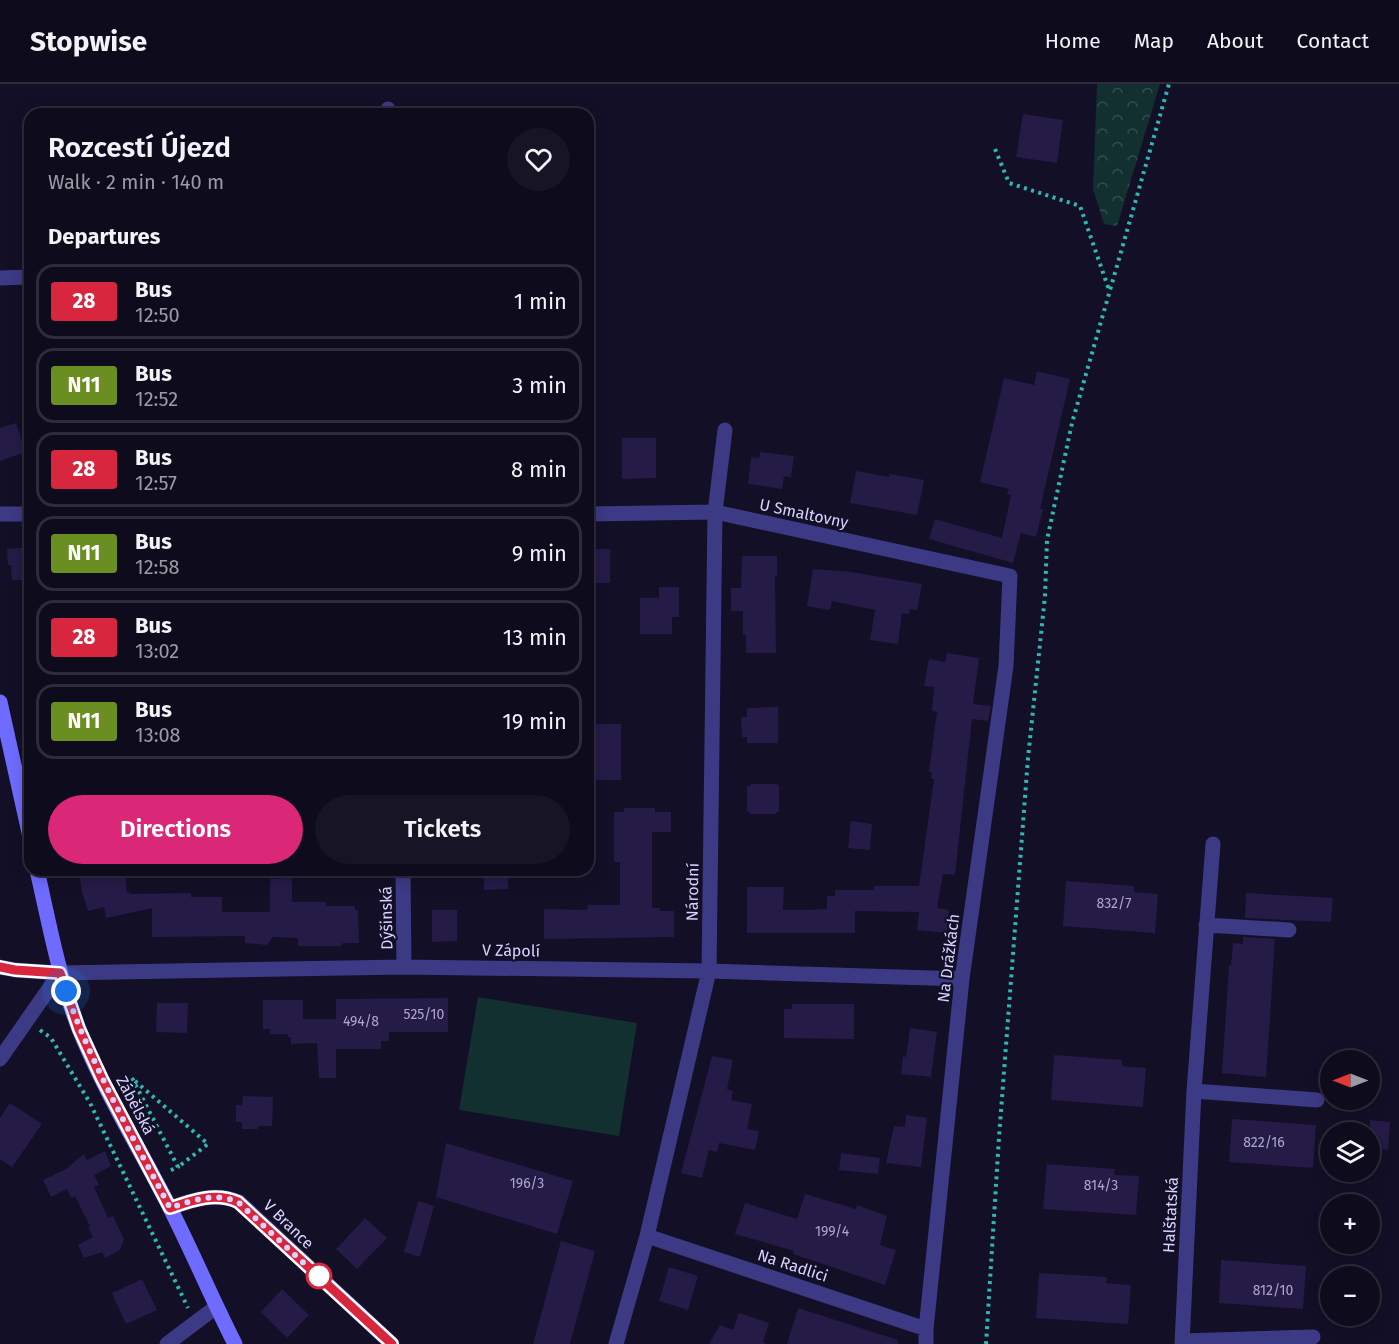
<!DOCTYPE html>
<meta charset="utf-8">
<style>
:root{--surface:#0e0b1c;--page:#171425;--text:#f1f3f6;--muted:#9b9ba3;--line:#2e2b3b;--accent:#db2777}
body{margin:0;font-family:"Fira Sans",sans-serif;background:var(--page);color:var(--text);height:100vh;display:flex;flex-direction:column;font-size:22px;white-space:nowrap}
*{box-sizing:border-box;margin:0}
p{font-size:20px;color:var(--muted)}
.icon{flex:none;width:33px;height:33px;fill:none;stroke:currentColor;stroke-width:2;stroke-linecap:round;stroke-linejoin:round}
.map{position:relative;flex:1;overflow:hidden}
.drawer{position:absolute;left:24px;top:24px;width:570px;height:768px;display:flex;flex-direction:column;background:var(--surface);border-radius:18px;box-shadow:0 3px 15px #0003,0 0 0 2px var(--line)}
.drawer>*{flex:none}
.badge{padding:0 12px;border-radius:4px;font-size:21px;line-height:39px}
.needle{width:39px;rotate:270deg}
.fabs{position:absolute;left:1320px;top:966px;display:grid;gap:12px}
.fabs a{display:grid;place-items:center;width:60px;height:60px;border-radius:50%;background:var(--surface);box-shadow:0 3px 15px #0003,0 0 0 2px var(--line);font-size:30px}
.you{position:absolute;width:30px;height:30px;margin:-15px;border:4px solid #fff;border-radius:50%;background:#1a73e8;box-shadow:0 0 0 9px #1a73e833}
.map>.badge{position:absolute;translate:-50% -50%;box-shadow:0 0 0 3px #fff}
h2{padding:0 24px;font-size:22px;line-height:54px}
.round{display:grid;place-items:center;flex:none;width:63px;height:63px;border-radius:32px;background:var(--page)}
.overview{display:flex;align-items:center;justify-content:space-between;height:102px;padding:0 24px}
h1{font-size:28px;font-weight:600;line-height:45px}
.cta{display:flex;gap:12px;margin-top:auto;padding:12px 24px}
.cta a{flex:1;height:69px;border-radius:36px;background:var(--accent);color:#fff;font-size:24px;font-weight:600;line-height:69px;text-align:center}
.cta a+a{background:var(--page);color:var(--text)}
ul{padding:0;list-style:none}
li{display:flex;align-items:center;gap:18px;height:75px;margin:0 12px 9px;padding:0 12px;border:3px solid var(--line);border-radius:18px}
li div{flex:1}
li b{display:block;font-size:22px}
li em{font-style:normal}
li .badge{min-width:66px;font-weight:700;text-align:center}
header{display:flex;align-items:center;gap:36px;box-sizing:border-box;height:84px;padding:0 30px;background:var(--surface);border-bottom:2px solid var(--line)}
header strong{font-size:28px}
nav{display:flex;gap:33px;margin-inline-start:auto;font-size:21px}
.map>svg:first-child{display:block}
</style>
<header>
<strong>Stopwise</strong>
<nav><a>Home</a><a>Map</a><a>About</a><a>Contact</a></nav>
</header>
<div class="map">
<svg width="1399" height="1260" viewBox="0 0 1399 1260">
<defs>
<pattern id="forest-crowns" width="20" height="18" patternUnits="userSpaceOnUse" patternTransform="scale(1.5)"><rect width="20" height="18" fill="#12302f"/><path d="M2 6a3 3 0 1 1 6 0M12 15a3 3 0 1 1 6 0" fill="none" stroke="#344d4e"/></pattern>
</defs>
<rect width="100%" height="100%" fill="#130f26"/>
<path fill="#12302f" d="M478 913 637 939 619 1052 459 1026Z"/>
<path fill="url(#forest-crowns)" d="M1097 0H1160L1117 142 1104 140 1093 105Z"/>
<path fill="#241b47" d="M1023 30 1063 36 1057 79 1016 73Z
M1037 287 1070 295 1040 425H1043L1036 453 1021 449 1013 479 929 455 935 435 1002 454 1011 411 1007 410 1009 405 980 398 1004 294 1034 301Z
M16 339 26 368 0 377V344Z
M622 354H656V394L622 395Z
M760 368 794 372 791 393 784 392 782 405 748 400 751 373 759 374Z
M856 387 889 393 890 390 924 396 917 431 850 419Z
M18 464H30V496H12L11 481H8L7 465Z
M588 465H610V499H588Z
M742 472H777V492H775L776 569H746V551H743V527H731V504H741Z
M813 485 851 488 922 500 917 526 910 525 909 530 902 529 898 560 870 556 875 526 832 517 830 526 807 522Z
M659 503H679V533H672V550H640V514H659Z
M947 569 979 574 973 620 991 622 988 637 972 635 955 791 943 790 937 824 949 826 947 849 917 846 919 828 855 827V849H747V803H784L783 826H804L827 825V812H835V806H874V802H919L934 695H931L932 688H929L937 628 932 627 934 603 924 602 929 575 945 578Z
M778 623V659H747V653H742L741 633H747V624Z
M588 640H621V696H588Z
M751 700H777L779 702V728H776V730H750V728H747V702H751Z
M624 724H655V728H671V748H652V824H660V827H674V853L544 855V825L587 826 588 821H620V778H614V728H624Z
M851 737 872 740 870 766 848 764Z
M90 786H125L127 808H129V810L191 809V813H222V828H270V795L292 794V818H326V822H355V826H358L359 859H343L340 862H298V854L273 853 267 861 245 859V852L152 853V824L106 834 104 823 88 827 82 808 79 789Z
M484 786H508V805L484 806Z
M1066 797 1134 802V808L1158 810 1155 849 1063 842Z
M1246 809 1333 814 1331 838 1245 834Z
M432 826H457V857L432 858Z
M1243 853 1275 855 1266 993 1222 989 1229 881H1231L1233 859 1243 860Z
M448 914V948H389V957H381V965H336V994H319L317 959 291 960V953H288V950H270V945H263V916H303V935H336V915Z
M157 919H188L187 949 156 948Z
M792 920H854V955L784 954V925H792Z
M910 944 937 948 931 993 901 990 903 972 906 973Z
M1054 971 1122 976V982L1146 984 1143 1023 1051 1016Z
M712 972 733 976 727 1005 733 1007 731 1016 752 1020 747 1045 759 1047 755 1066 719 1059 717 1068 709 1066 702 1094 681 1089Z
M243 1012 273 1013 272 1042H258V1045H242V1038H236V1021H242Z
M10 1019 42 1040 12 1083 0 1075V1034Z
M906 1031 927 1034 921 1083 886 1079 894 1042 905 1043Z
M1232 1035 1316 1041 1313 1084 1229 1078Z
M1370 1036 1390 1038 1388 1066 1370 1064Z
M446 1059 573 1097 557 1150 436 1113Z
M105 1067 111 1082 94 1091 99 1101 94 1103 108 1134 113 1132 124 1155 120 1166 105 1174 102 1168 84 1174 78 1161 93 1153 88 1143 90 1142 75 1112 71 1114 67 1105 51 1113 43 1096 66 1085 84 1070 87 1076Z
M841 1069 880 1074 878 1090 839 1086Z
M1047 1080 1115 1085 1114 1091 1139 1092 1136 1131 1043 1125Z
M805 1110 856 1125 857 1121 887 1132 880 1161 896 1166 885 1201 793 1170 794 1167 735 1150 745 1119 797 1135Z
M418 1117 434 1122 420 1173 404 1168Z
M365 1134 387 1154 357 1185 336 1165Z
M561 1157 595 1167 570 1260H533Z
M1221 1176 1306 1182 1303 1225 1219 1219Z
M669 1183 698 1192 688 1226 659 1217Z
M1039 1189 1107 1193 1106 1199 1131 1201 1128 1240 1036 1234Z
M142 1195 157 1226 126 1240 112 1209Z
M282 1205 309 1231 287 1254 261 1228Z
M798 1224 898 1256V1260H787Z
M739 1229 769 1239 763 1258 766 1260H709L720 1241 733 1246Z"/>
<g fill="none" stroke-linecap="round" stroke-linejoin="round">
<path stroke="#2fb8b0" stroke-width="4" stroke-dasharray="3 4.5" stroke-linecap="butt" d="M995 65 1009 99 1080 122 1109 206
M40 946 51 954 90 1019 188 1224
M132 994 178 1083 169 1087
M135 997 208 1060 178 1083
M986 1260 999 1053 1028 674 1045 512 1047 456 1072 339 1169 0"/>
<path stroke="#3d3a85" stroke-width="15" d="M388 25V30
M0 194 30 193
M0 430H30
M588 430 715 428 1010 492 1006 582 962 895 926 1245V1260
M403 786 404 883
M1206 841 1289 846
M0 975 60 889 404 883 709 887 962 895
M1194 1007 1317 1016
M647 1152 926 1245
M1182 1257 1313 1253
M167 1260 216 1223
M616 1260 647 1152 709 887 715 428 725 346
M1182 1260 1194 1007 1213 760"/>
<path stroke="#3d3a85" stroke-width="15" d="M0 883 15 886 60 889
M170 1124C193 1116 215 1108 239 1118L392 1260"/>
<path stroke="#6f6bff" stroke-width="15" d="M0 618 30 753
M37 786C49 839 59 894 79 945 104 1007 140 1065 170 1124 193 1169 212 1215 235 1260"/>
</g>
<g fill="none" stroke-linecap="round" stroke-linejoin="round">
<defs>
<path id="line" d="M0 883 15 886 60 889 79 945 102 995 170 1124C193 1116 215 1108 238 1118L392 1260"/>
</defs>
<use href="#line" stroke="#fff" stroke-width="14"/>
<use href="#line" stroke="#d7263d" stroke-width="9"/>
<path stroke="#d9d4ff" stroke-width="6" stroke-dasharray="0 10.8" d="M66 907C92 983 133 1053 170 1124 193 1116 215 1108 238 1118L324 1198 319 1192"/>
</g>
<circle fill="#fff" stroke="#d7263d" stroke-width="3" cx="319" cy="1192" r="12"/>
<g text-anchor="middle" stroke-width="4.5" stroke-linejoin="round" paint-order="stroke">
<g font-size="14" fill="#aca6d1">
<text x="1114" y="824">832/7</text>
<text x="424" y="935">525/10</text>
<text x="361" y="942">494/8</text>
<text x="1264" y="1063">822/16</text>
<text x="527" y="1104">196/3</text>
<text x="1101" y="1106">814/3</text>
<text x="832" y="1152">199/4</text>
<text x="1273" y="1211">812/10</text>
</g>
<g font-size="16" fill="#d9d4ff" stroke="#130f26">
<text transform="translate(804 429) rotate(12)" y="6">U Smaltovny</text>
<text transform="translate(692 808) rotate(-89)" y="6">Národní</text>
<text transform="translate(386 834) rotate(-91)" y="6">Dýšinská</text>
<text transform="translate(511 866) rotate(1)" y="6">V Zápolí</text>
<text transform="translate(948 874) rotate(-83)" y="6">Na Drážkách</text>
<text transform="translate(136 1021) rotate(62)" y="6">Zábělská</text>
<text transform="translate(1170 1131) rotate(-87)" y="6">Halštatská</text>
<text transform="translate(289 1140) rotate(44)" y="6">V Brance</text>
<text transform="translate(793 1181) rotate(18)" y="6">Na Radlici</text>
</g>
</g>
</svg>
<div class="fabs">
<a><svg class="needle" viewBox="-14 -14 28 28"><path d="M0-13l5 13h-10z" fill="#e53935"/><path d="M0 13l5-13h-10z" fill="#9b9ba3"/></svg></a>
<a><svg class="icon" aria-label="layers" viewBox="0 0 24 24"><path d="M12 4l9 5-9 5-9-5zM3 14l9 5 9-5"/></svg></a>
<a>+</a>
<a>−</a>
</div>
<div class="you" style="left:66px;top:907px"></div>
<section class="drawer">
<div class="overview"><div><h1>Rozcestí Újezd</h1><p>Walk · 2 min · 140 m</p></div><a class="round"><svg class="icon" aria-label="heart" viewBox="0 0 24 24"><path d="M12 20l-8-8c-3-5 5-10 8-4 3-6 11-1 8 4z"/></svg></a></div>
<h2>Departures</h2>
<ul>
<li><span class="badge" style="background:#d7263d;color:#fff">28</span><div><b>Bus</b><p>12:50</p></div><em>1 min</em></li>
<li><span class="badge" style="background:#6b8e23;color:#fff">N11</span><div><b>Bus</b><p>12:52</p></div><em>3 min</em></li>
<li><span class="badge" style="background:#d7263d;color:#fff">28</span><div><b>Bus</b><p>12:57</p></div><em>8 min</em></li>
<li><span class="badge" style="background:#6b8e23;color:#fff">N11</span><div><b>Bus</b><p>12:58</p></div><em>9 min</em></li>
<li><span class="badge" style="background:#d7263d;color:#fff">28</span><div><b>Bus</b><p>13:02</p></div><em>13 min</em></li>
<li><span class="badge" style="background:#6b8e23;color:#fff">N11</span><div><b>Bus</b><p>13:08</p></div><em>19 min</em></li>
</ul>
<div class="cta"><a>Directions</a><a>Tickets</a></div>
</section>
</div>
